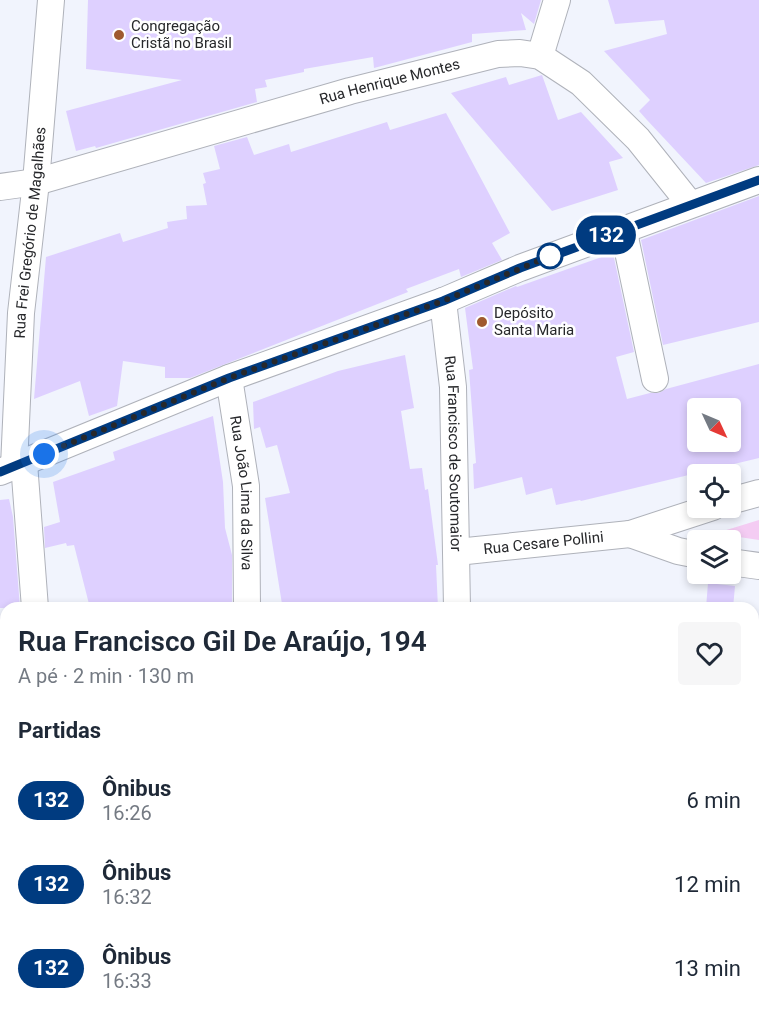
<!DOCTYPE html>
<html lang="pt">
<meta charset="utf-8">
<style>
:root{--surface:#fff;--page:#f6f6f7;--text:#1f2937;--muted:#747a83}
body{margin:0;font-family:Roboto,sans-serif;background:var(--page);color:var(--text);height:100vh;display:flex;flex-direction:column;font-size:22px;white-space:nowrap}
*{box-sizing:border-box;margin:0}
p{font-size:20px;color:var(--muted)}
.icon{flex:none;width:33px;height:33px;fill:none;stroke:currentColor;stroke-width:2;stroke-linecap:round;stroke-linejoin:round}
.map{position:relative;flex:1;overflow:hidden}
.panel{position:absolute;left:0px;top:602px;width:759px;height:422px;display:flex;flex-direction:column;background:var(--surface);border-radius:18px 18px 0 0;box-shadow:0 3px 9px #0003}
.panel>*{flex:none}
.badge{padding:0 12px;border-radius:20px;font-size:21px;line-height:39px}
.needle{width:39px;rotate:134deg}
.tools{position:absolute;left:687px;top:398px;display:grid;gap:12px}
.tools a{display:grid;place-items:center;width:54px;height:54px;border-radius:6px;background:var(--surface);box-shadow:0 3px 9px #0003;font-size:30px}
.you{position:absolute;width:30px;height:30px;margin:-15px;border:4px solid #fff;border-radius:50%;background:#1a73e8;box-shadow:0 0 0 9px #1a73e833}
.map>.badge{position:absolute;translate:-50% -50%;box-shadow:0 0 0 3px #fff}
h2{padding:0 18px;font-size:22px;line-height:54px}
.round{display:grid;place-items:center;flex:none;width:63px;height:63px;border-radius:6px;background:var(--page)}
.summary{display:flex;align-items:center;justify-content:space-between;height:102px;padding:0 18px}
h1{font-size:28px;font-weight:600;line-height:45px}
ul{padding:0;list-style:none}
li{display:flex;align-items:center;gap:18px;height:84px;padding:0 18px}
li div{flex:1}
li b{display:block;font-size:22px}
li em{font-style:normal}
li .badge{min-width:66px;font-weight:700;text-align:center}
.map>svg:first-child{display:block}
</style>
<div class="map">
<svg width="759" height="1022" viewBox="0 0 759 1022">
<rect width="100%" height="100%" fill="#f1f4fd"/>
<path fill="#f4ccf3" d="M759 520V540L739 537 720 532Z"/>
<path fill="#ded0ff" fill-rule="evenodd" d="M88 0H541L534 24 521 13 526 30 472 34V42L374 68 373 57 304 69V72L265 80 267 87 255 89 257 102 96 148 95 146 76 151 66 111 182 80 86 69Z
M608 0H759V165L706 183 647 120 639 111 650 100 604 51 667 34 664 20 615 24Z
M542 75 558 120 581 112 623 158 609 162 618 190 552 211 451 93 506 77 509 85Z
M446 113 510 233 492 243 502 260 461 277 459 269 406 289 408 292 190 378H165V367L123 361 117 406 89 416 80 381 34 399 46 257 120 233 123 242 168 228 167 222 187 219 186 206 207 205 203 184 206 183 203 173 220 169 214 146 247 137 254 155 289 144 291 152 387 122 390 130Z
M759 196V322L663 345 641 240Z
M613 253 634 352 616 357 627 399 650 393H659L666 389 759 364V458L581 501 580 500 556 505 552 488 526 495 522 477 474 489 473 464 476 463 469 370 473 369 465 308 516 286 517 287ZM698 408H730V441H698Z
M405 355 414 408 401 411 410 469 422 468 425 490 428 489 438 565H436L438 608H287L286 604H282L265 498 290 493 277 445 266 448 260 427 254 429 253 402 338 371Z
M213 416 223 482 225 528 232 555V604L221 608H90L74 545 67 546 66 543 45 548 44 527 60 522 53 482 115 460 113 452Z
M9 499 13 517 20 608H0V500Z
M708 583 735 586 733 608H706Z"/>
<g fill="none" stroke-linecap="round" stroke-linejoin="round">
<defs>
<g id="street">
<path d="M540 56 557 0"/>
<path id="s1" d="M0 187 36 182 350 91 498 54 520 53 540 56 581 83 638 139 690 204"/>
<path d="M623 228 655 379"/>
<path id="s2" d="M443 301 453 387 457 608"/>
<path id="s3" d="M229 378 246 486 247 608"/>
<path d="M24 463 35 608"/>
<path id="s4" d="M14 466 21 313 36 182 51 0"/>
<path d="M0 472 229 378 443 301 520 268 759 180"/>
<path d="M730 501 759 493"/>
<path d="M630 534 678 551 698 555"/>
<path id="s5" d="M457 552 630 534 713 507"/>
<path d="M730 562 759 566"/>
<path d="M753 778 759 780"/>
<path d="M753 887 759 889"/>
<path d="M0 988 6 987"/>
<path d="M501 1017 519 1022"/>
<path d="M33 1022V1017"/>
<path d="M248 1022V1017"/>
<path d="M458 1022V1017"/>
</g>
</defs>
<use href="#street" stroke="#afb2ba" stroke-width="28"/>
<use href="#street" stroke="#fff" stroke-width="26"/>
</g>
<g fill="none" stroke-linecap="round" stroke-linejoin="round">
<defs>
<path id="line" d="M0 472 229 378 443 301 520 268 759 180"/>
</defs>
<use href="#line" stroke="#fff" stroke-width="14"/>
<use href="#line" stroke="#003b80" stroke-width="9"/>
<path stroke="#27282b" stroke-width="6" stroke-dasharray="0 10.8" d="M44 454 229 378 443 301 550 256"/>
</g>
<g fill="#9f5a2f" stroke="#fff" stroke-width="2">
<circle cx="119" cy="35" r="6"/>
<circle cx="482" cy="322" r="6"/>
</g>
<circle fill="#fff" stroke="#003b80" stroke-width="3" cx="550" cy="256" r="12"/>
<g text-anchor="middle" stroke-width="5" stroke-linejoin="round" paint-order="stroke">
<g font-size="15" fill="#27282b" stroke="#fff" text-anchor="start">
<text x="131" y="31">Congregação<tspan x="131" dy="17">Cristã no Brasil</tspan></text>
<text x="494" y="318">Depósito<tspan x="494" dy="17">Santa Maria</tspan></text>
</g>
<g font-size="15" fill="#27282b" stroke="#fff">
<text dy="5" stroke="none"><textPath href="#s1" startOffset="404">Rua Henrique Montes</textPath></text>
<text dy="5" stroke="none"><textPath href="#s4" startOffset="234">Rua Frei Gregório de Magalhães</textPath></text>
<text dy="5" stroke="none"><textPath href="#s2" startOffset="153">Rua Francisco de Soutomaior</textPath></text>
<text dy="5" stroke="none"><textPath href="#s3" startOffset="116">Rua João Lima da Silva</textPath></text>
<text dy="5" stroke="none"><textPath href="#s5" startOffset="87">Rua Cesare Pollini</textPath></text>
</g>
</g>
</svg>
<div class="tools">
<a><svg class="needle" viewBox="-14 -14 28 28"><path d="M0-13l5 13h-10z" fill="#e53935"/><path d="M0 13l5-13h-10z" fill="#747a83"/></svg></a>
<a><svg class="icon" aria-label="locate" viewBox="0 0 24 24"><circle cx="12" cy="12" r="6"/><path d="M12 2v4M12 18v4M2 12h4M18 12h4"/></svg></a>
<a><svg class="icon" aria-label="layers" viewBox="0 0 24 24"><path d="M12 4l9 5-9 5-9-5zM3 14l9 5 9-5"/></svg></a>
</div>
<div class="you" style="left:44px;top:454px"></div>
<b class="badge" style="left:606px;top:235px;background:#003b80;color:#fff">132</b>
<section class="panel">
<div class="summary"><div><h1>Rua Francisco Gil De Araújo, 194</h1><p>A pé · 2 min · 130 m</p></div><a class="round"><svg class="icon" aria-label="heart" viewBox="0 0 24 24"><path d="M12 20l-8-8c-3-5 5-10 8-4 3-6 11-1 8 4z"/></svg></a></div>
<h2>Partidas</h2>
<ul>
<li><span class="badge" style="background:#003b80;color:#fff">132</span><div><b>Ônibus</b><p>16:26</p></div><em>6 min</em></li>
<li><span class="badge" style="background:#003b80;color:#fff">132</span><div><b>Ônibus</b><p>16:32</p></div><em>12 min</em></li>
<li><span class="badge" style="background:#003b80;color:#fff">132</span><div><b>Ônibus</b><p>16:33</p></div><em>13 min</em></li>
</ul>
</section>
</div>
